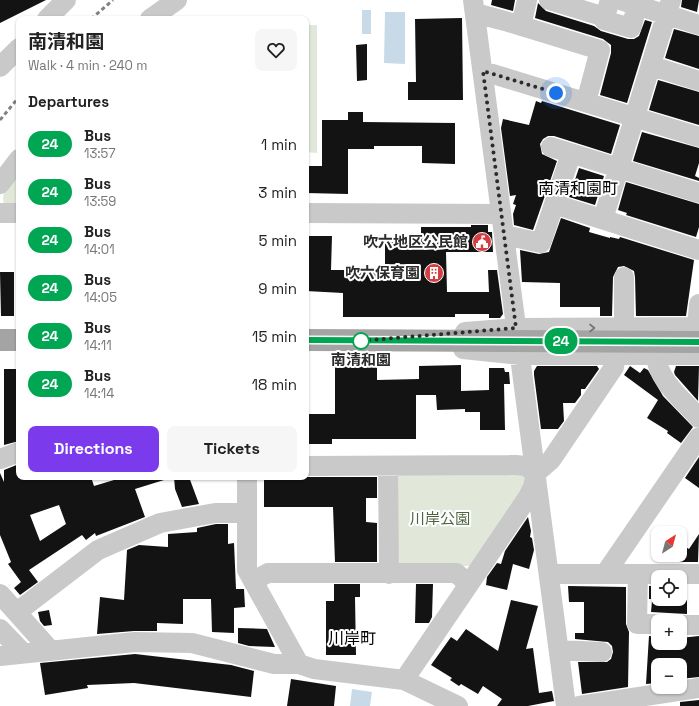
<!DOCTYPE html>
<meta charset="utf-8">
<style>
:root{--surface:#fff;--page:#f6f6f6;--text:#222;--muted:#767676;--accent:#7c3aed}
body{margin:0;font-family:"Space Grotesk","Noto Sans JP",sans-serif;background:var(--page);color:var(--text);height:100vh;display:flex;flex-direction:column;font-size:15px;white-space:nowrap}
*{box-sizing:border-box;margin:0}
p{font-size:13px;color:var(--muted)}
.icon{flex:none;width:22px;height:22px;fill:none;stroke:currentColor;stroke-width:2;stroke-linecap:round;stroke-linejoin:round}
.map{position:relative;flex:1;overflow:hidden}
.panel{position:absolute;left:16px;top:16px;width:293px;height:464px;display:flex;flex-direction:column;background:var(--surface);border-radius:8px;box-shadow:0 1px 3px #0004}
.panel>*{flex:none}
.badge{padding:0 8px;border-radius:13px;font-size:14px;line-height:26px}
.needle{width:26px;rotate:36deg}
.fabs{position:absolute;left:651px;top:526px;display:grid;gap:8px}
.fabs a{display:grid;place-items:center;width:36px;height:36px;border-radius:8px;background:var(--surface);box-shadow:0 1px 3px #0004;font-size:20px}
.you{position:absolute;width:20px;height:20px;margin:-10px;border:3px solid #fff;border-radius:50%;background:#1a73e8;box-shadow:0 0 0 6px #1a73e833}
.map>.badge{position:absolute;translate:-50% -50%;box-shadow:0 0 0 2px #fff}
h2{padding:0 12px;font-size:15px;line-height:36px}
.round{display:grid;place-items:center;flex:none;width:42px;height:42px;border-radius:8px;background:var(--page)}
.summary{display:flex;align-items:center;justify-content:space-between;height:68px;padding:0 12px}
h1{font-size:19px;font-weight:700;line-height:30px}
.primary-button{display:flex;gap:8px;margin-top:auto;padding:8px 12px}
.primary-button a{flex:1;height:46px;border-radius:8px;background:var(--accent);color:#fff;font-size:16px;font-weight:700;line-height:46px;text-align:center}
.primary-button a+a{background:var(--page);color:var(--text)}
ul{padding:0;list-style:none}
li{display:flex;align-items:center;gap:12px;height:48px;padding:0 12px}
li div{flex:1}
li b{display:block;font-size:15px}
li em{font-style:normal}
li .badge{min-width:44px;font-weight:700;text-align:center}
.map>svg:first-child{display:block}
</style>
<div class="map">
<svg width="699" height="706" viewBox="0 0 699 706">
<rect width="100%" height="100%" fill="#fff"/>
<path fill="#e1e8da" d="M306 25H317V153L306 152Z
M19 167V204H4C0 191 11 178 19 167Z
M399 472 519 473 525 478V487L471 566H399L393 479Z"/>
<path fill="#c8dae7" d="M362 10H371V34H362Z
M385 12H405V64L384 63Z
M352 689 372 692 370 706H350Z"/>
<path fill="#131313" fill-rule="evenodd" d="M0 0H46L0 23Z
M492 0H515L513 11 491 5Z
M682 0H699L697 12 681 7Z
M538 3 546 11 594 26 601 31 628 39H634L639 36 645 20 652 22 627 103 600 95 611 53V45L603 39 535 18Z
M462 18 463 100H408V82H416L415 19Z
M674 29 699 36V69L665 58Z
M367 44V80L357 81 356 45Z
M658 80 699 92V125L649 110Z
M536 101 541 103 542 101 620 125 611 154 554 136H548L543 139 540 144 542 154 557 161 533 230 514 225 513 214 516 205 513 204 516 195 510 196 501 128 503 119 529 125Z
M348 112H363V122L455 123V164L422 163V146H374V149H348V194L306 193V166H322V120H348Z
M642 132 699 148V163L695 176 699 178V181L633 161Z
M579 168 604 176 595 205 569 197Z
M626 182 699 204V227L696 237 626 215 627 213 618 210Z
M561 218 590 228 589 232 610 238V237L619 239 620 237 694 260 686 316H636L635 277 634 271 624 266 618 267 613 277 612 316H600V307H560V283L522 282 520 250 539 254 549 252Z
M471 225H488V232H492L493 252H446L447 292H489L488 270H497L503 314 500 318H489V314H455V317H343V293L306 291V236H332L331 270H385V242H421V227H471Z
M0 272H14V316H1Z
M335 365H377V380L419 379V366L461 365V391L489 390V368H504L505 372H509L510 384H504L505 430H480V412H465V409L437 410 436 395H416V439H332V444H306V414H335Z
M537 366H597L599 369 585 389H581V395L575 403H563L564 421 558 429H541L534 375V371Z
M630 366 640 373 644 368 648 370 663 396 693 427 681 443 667 433 668 431 647 418 658 400 624 375Z
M676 366H699L698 401 675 375 674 372Z
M4 369H19V441L4 445Z
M699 457V488L685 478Z
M19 464V477H91L94 486 124 477H164V480L135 489 145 517 96 536 95 533 86 540 82 535 29 570 38 582 20 595 14 588 21 582 8 564 11 562 0 535V473L4 482V470ZM59 505 66 524 40 541 30 515Z
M174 477H189L199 504 182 507 175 489Z
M264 477H377V498H366V522L377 523V562H335L333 507H264Z
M528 517 531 531 530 537 532 538 534 550 529 569 513 564 507 590 486 585 487 577 497 563 501 564 505 551Z
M216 524H228V544L234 543 236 589H244L245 607 234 608V633L212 632 211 599H183V624L157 623V631H134L97 634 100 597 124 600 127 550 139 545 168 547V534L197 532V528Z
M699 534 698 562H673L663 555H680V544L689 549Z
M334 584H360V597H355L356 655H326V601H334Z
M416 584H433L432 617 429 623H415Z
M568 586 626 587V624L629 632 628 687 582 694 578 662H607L611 659 613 652 612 646 608 642 575 639V633H584V602H569Z
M649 586H658V599H649Z
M511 600 538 606 526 649 533 648 539 693 552 691 554 701 528 706H497L502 699 483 686 478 694 461 684 459 686 450 680 452 678 431 665 451 637 457 641 466 629 498 651Z
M687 600V614L651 612 652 601Z
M49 610 52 625 44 626 40 621 38 612Z
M238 628 267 629 275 647 249 646 238 643Z
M649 636 658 637V643H680V638L699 636V677L680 679V665H658V683L646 684Z
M135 654 231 665 254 671 251 697 134 683 87 685 88 688 45 695 40 663Z
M291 679 336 686 334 706H287Z
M699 700V706H680V702Z"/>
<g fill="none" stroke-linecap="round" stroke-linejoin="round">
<path stroke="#c9c9c9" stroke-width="20" d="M473 0 566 706
M549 0 605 17 610 0
M620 0 699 25
M475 13 505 21 600 50 586 102
M605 17 604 20 631 28 637 6
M47 19 66 0
M150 19 177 0
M521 26 527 0
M652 66 699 81
M0 67 19 48
M483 71 699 137
M551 147 699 193
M0 184 19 159
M554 204 699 250
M0 213H19
M306 213 501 214
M603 219 671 0
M505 235 541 243 571 154
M624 327V277
M697 327 699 304
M465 332 517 328 699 327
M463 349 520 355H699
M656 355C657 380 683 400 699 418
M0 459 19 452
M306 466 516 465 525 466 536 473
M388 466 389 574
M247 477V570L299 664 314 669 404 680 458 706
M550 574H699
M605 574 699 437
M638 574 637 624H658
M253 581 268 573H456L469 584
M0 594 51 651
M17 612 98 550 160 523 215 513H247
M680 625H699
M0 629 24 654
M559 650 602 652
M0 656 135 642 192 643 274 664H299
M404 680 528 497 533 487 536 473 551 460 614 367 616 355
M579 706 699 688"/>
<path stroke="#a4a4a4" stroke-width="22" d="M0 340H19
M306 340 699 342"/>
<path stroke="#818181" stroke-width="3" stroke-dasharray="4 3" stroke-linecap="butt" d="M91 19 113 0
M0 120 19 97"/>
</g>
<defs><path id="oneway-chevron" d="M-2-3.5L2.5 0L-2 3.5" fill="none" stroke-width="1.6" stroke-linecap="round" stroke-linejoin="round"/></defs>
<use stroke="#737373" href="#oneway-chevron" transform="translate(592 328)"/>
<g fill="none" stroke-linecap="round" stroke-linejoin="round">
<defs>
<path id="line" d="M306 340 699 342"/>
</defs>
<use href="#line" stroke="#fff" stroke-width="9"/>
<use href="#line" stroke="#00a651" stroke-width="6"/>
<path stroke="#2c2c2c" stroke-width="4" stroke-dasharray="0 7.2" d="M361 341H358L516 328 483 71 556 93"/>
</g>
<defs>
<symbol id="civic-disc" viewBox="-11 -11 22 22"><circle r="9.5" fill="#d43d41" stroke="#fff"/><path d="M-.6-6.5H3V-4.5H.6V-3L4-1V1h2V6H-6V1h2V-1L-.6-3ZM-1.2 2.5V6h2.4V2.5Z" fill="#fff"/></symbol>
<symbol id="building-disc" viewBox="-11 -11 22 22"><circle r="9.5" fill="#d43d41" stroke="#fff"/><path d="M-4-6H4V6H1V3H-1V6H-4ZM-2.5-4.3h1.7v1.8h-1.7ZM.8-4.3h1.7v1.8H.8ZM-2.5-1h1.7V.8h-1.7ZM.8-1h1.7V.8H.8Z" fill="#fff"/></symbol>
</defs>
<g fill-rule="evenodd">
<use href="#civic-disc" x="471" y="231" width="22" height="22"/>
<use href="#building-disc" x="423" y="262" width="22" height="22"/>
</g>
<circle fill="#fff" stroke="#00a651" stroke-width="2" cx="361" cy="341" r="8"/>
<g text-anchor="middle" stroke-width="4" stroke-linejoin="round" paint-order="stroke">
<g font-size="15" font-weight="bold" fill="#2c2c2c" stroke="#fff" text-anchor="end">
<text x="468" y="247">吹六地区公民館</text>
<text x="420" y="278">吹六保育園</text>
</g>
<g font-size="15" font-weight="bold" fill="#2c2c2c" stroke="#fff">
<text x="361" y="365">南清和園</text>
</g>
<g font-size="15" fill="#4e633e" stroke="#fff">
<text x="440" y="524">川岸公園</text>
</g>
<g font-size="16" fill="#000" stroke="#fff">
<text x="578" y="194">南清和園町</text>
<text x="352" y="644">川岸町</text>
</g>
</g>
</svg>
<div class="fabs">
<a><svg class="needle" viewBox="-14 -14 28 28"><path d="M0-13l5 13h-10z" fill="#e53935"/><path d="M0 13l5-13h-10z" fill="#767676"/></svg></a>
<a><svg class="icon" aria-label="locate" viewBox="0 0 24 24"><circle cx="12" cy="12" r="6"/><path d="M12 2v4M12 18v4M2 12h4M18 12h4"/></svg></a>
<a>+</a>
<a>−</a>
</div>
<div class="you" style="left:556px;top:93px"></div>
<b class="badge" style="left:561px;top:341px;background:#00a651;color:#fff">24</b>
<section class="panel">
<div class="summary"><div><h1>南清和園</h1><p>Walk · 4 min · 240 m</p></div><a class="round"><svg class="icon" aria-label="heart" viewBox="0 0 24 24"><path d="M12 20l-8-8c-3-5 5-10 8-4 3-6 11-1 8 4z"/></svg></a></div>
<h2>Departures</h2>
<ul>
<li><span class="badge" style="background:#00a651;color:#fff">24</span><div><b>Bus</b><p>13:57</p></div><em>1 min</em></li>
<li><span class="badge" style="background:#00a651;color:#fff">24</span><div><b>Bus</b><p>13:59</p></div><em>3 min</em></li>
<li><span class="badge" style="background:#00a651;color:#fff">24</span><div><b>Bus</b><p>14:01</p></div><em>5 min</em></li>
<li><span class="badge" style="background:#00a651;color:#fff">24</span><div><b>Bus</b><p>14:05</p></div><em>9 min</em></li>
<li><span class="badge" style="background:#00a651;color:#fff">24</span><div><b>Bus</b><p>14:11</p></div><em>15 min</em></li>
<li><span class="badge" style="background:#00a651;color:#fff">24</span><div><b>Bus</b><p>14:14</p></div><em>18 min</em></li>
</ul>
<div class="primary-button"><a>Directions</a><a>Tickets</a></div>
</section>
</div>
